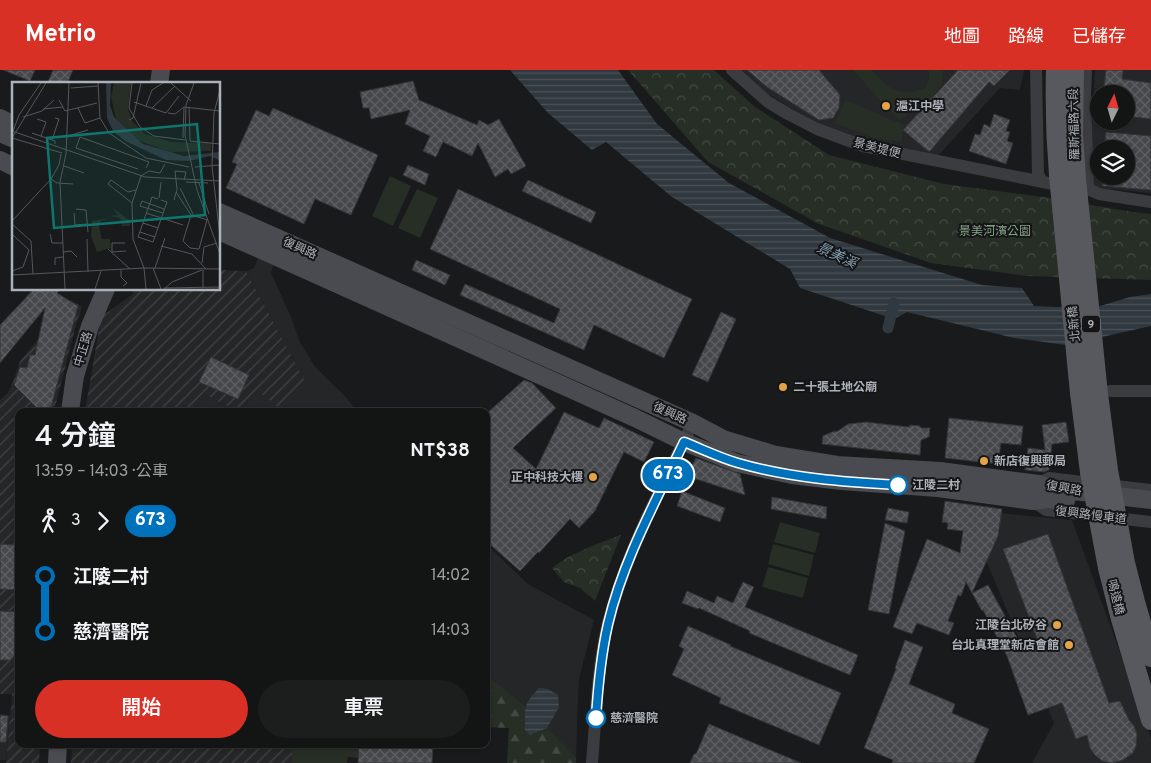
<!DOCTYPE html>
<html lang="zh-TW">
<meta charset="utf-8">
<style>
:root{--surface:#131414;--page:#1c1d1d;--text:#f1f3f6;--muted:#9d9ea0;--line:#323334;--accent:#d93025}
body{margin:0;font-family:Overpass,"Noto Sans TC",sans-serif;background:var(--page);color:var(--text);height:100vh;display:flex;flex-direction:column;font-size:19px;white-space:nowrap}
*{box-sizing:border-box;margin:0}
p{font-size:16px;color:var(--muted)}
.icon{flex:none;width:28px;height:28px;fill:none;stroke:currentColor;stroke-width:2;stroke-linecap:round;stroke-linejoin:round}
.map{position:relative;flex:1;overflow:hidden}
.sheet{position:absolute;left:15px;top:338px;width:475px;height:340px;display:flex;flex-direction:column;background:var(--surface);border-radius:10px;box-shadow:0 1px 4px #0004,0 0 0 1px var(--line)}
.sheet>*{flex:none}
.badge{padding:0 10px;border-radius:16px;font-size:18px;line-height:32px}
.needle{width:32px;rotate:5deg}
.fabs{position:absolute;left:1090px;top:15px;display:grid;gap:10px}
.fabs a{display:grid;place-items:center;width:45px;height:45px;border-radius:50%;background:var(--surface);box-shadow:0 1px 4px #0004,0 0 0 1px var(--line);font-size:25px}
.map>.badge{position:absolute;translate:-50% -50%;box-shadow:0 0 0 2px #fff}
.legs{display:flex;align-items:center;gap:8px;height:55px;padding:0 20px;font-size:16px}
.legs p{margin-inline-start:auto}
.head{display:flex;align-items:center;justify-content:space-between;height:85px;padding:0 20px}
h1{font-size:28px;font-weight:600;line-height:38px}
.primary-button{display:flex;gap:10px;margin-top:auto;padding:10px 20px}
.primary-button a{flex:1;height:58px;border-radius:30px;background:var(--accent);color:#fff;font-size:20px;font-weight:600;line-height:58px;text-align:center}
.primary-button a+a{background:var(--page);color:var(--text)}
ul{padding:0 20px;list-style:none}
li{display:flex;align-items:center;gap:18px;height:55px;font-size:19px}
li i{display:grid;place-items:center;width:8px;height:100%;margin:0 6px;background:currentColor}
li i::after{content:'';width:12px;height:12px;margin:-6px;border:4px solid;border-radius:50%;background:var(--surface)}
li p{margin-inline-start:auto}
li:first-child i{background:linear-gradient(#0000 50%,currentColor 0)}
li:last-child i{background:linear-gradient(currentColor 50%,#0000 0)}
header{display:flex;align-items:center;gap:30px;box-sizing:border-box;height:70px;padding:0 25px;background:var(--accent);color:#fff}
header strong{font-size:24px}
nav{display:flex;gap:28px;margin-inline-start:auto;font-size:18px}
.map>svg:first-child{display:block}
</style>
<header>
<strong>Metrio</strong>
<nav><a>地圖</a><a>路線</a><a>已儲存</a></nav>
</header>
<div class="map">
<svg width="1151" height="693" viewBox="0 0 1151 693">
<defs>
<pattern id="industrial-furrows" width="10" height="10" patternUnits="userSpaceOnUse" patternTransform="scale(1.25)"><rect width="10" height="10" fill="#252628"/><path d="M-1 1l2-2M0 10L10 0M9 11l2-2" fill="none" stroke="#424345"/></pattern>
<pattern id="forest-firs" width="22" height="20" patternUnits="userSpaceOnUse" patternTransform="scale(1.25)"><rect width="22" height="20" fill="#262e26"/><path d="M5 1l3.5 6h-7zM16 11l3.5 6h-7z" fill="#434a43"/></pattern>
<pattern id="park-crowns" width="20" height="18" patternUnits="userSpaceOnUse" patternTransform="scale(1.25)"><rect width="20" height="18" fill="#262e26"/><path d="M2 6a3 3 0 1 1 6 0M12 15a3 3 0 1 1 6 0" fill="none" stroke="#434a43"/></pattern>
<pattern id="water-rules" width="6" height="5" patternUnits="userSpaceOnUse" patternTransform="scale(1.25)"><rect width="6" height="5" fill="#30393f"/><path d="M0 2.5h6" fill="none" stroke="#4b5359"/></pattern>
<pattern id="building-cross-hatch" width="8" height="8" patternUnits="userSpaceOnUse" patternTransform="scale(1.25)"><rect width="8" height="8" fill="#46484b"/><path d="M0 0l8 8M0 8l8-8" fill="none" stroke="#5e6063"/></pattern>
</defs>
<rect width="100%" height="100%" fill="#191a1b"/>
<path fill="#252628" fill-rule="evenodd" d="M738 0H1024L1020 20 1000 18 934 90 873 76 809 50 764 21Z
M1095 0H1151V123L1090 117 1092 53ZM1099 24H1126V51H1099ZM1099 79H1126V106H1099Z
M259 186 274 193 271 203 291 247 300 272 315 297 343 324 357 341H240L257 320 306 313 246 201 254 198Z
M206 325 237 341H193Z
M999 443 1072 450 1151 668V693H1032L1054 653 978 471Z
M486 474 528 514 594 550 579 609 577 653 576 693H507L509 657H486Z
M0 644 10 645 6 690H0Z"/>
<path fill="url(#industrial-furrows)" d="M219 200 246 201 306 313 280 339 257 320 240 341H237L206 325 193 341H85L101 247 133 224V219H219Z
M71 230 82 237 76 255 54 341H19V674H40L39 693H0H6L12 624H0V330L8 323 13 312 20 291Z
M72 674H292V693H71Z"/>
<path fill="#262e26" d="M853 0H871C891 19 897 28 926 18L929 7V0H943L942 13 934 27 926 35 902 40 907 45 900 50 887 38Z
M846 30 904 55 902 72 873 68 835 53Z
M390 106 411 116 393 156 372 146Z
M417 119 438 128 420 168 398 158Z
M780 452 820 463 815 483 774 472Z
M773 474 814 485 809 506 768 494Z
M768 497 808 508 803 528 762 517Z
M292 674H359L358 688 348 687 347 693H292Z"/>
<path fill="url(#forest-firs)" d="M486 605 525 636V660L530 665 547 658 576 688V693H507L509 658 486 657V641L491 637 486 627Z"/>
<path fill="url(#park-crowns)" d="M628 0H714L755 37 829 85 944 114 1043 127 1133 142 1151 144V210L1027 206 931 193 819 154 708 92Z
M621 465 595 531 580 518 564 512 552 498C572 482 597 474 621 465Z"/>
<path fill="url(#water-rules)" d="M510 0H618L657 54 729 113 830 168 982 215 1022 218 1034 236 1056 237 1100 236 1130 227 1151 224V256L1066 275 1014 268 907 242 894 249 800 218 790 199 672 127 606 72 592 80 548 43Z
M539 618 548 619 558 625 559 637 547 658 530 665 525 660C525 637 523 635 539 618Z"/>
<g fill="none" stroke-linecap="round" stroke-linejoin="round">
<path stroke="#30393f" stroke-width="11" d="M888 258 894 233"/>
</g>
<path fill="url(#building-cross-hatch)" stroke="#343437" d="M3 0H35L30 11Z
M53 0H73L67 14H47Z
M747 0H819L840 25 839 38 833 48 819 50 767 17Z
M958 0H1010L994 16 989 12 930 81H928L903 60Z
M1106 0H1123L1122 9 1151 13V49L1126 46V24H1103Z
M413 11 419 30 477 55 479 50 488 55 499 49 526 96 511 104 508 99 495 107 478 73 472 86 443 72 436 87 423 81 430 66 405 54 410 40 371 49 369 38H363L360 22Z
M273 38 378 85 351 145 315 129 304 154 226 118 237 94 232 92 256 40 269 46Z
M994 44 1010 50 1006 61 1010 62 1007 71 1013 73 1006 94 969 81 975 64 980 65 984 54 990 57Z
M1106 62 1151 66V120L1102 116 1103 106H1126V79H1105Z
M408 95 429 104 425 115 403 105Z
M528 110 596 142 591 153 522 121Z
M458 119 692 229 664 288 594 255 584 280 460 225 465 214 554 253 560 239 430 179Z
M416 190 450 205 445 215 412 200Z
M34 219H61L57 223 78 236 50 341H40L14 315 20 297 27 298 30 285H35L45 238 0 293V255Z
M721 242 736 249 708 312 692 305Z
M211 287 249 305 238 329 199 312Z
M524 310 532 313 556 338 513 378 536 399 564 342 599 358 604 348 654 372 644 392 624 382 595 441 579 458 570 449 539 483 538 482 520 501 486 471V344Z
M949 348 1023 356 1021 375 1001 373 998 394 945 388Z
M866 352 909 357 910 355 920 356 921 358H930L929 367 921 370 920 385 822 374 823 366 832 362 838 361 848 354Z
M1066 352 1069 372 1052 374 1049 400 1044 402 1025 400 1028 378 1045 380 1042 355Z
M696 388 740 404 745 425 687 406Z
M682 421 725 438 720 452 677 436Z
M772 427 827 437 826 449 771 439Z
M945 431 1002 439 998 466 972 523 966 512 961 526 958 525 948 551 954 553 949 565 917 553 912 564 893 557 927 469 960 483 963 461 947 459 948 453 942 452Z
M888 438 909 442 907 453 885 450Z
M885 453 905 461 889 544 868 540Z
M1048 464 1109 633 1120 631 1129 650 1134 656 1137 664 1136 676 1133 683 1123 690 1112 693 1102 691 1094 684 1090 678 1087 665 1076 669 1062 633 1028 645 1007 586 983 540 982 541 972 523 988 515 1022 577 1038 571 1003 479Z
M0 474 19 475V520L0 519Z
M743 512 754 517 745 537 858 585 850 605 749 563 750 561 699 538 698 539 682 533 687 521 714 533 717 526 733 533Z
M0 541 19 542V576H17L16 584 10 590H0Z
M688 556 731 575 730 576 841 623 819 675 719 633 721 628 672 605 684 579 679 576Z
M905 570 923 577 909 614 955 634 952 643 989 659 974 693H892L893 690 864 678 896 599 895 598Z
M0 645 8 646 6 672H0Z
M709 654 801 693H690L694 684H696Z
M359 674 433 677 432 693H358Z"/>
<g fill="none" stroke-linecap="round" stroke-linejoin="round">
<path stroke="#3b3c40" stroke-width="12" d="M732 0 768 32 788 44 817 59 863 76 1053 114
M1036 0 1038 104 1042 112
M1086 0 1085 27 1088 119
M1082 118 1088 119 1099 124 1151 132
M1110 321H1151
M1039 414 1049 408 1151 420
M1033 431 1046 440 1151 452
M592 693C596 646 597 598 608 553 626 483 661 418 693 353"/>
<path stroke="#494b50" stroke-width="18" d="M159 14 161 0
M0 48 14 55
M0 63 14 69
M0 90 14 97
M219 142 693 353 723 369 776 385 837 395 940 401 1039 414 1048 418 1151 430
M219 161 544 307 635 348 684 372 737 393 792 405 842 411 938 418 1033 431 1047 429 1066 431
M70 341 75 306 90 256 106 219
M57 693 58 674"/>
<path stroke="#57595f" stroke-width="20" d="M1056 0C1055 35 1056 70 1059 105
M1074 0 1073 65 1076 109
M1080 323 1090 402"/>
<path stroke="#57595f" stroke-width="20" d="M1059 105 1080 323
M1076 109 1098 324 1108 400 1125 493 1135 532 1151 587
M1090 402 1108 498 1121 549 1151 650"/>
</g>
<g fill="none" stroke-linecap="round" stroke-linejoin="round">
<defs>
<path id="line-1" d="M596 648C598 616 601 585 608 554 623 490 656 431 684 372 702 379 720 388 738 393 790 408 844 412 898 415"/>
</defs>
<use href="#line-1" stroke="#fff" stroke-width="11"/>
<use href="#line-1" stroke="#0072bc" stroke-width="8"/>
</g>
<g fill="#e5a347" stroke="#141516" stroke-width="2">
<circle cx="886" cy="36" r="5"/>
<circle cx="783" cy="317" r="5"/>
<circle cx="984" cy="391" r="5"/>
<circle cx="593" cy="407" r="5"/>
<circle cx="1057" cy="555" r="5"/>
<circle cx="1069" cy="575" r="5"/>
</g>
<g fill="#fff" stroke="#0072bc" stroke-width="2.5">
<circle cx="898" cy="415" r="9"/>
<circle cx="596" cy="648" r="9"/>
</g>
<g text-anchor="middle" stroke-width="4" stroke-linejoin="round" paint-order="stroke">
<rect fill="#141516" stroke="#7f8389" stroke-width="1" x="1082" y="245.5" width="18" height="17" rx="4"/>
<g font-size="11" font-weight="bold" fill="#adb2ba">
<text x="1091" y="258">9</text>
</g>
<g font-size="12" font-weight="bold" fill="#adb2ba" stroke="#141516" text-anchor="start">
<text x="896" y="40">滬江中學</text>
<text x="793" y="321">二十張土地公廟</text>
<text x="994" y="395">新店復興郵局</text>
<text x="583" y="411" text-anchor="end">正中科技大樓</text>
<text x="1047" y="559" text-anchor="end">江陵台北矽谷</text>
<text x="1059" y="579" text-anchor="end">台北真理堂新店會館</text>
</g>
<g font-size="12" fill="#adb2ba" stroke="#141516">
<text transform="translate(1074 54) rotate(-91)" y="4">羅斯福路六段</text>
<text transform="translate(877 78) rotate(14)" y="4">景美堤便</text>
<text transform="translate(300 178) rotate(24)" y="4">復興路</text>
<text transform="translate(1074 254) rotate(-96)" y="4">北新橋</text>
<text transform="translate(83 279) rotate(-73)" y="4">中正路</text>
<text transform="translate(670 343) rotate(24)" y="4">復興路</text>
<text transform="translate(1064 418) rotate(10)" y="4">復興路</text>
<text transform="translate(1091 445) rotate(7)" y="4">復興路慢車道</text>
<text transform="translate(1116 527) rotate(76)" y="4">鳴遠橋</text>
</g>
<g font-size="12" fill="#86a385" stroke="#141516">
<text x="995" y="165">景美河濱公園</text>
</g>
<g font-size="12" font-weight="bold" fill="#adb2ba" stroke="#141516" text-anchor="start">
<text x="912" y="419">江陵二村</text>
<text x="610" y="652">慈濟醫院</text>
</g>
<g font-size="14" font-style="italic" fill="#87a1b2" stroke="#141516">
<text transform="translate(837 185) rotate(25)" y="5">景美溪</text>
</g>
</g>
<g transform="translate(12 12)">
<rect width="208" height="208" fill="#191a1b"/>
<path d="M98 136 89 139 87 144 90 157H98L99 166 85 170 79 154 80 139Z" fill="#262e26"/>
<path d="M100 125 118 139V144H110L108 136 98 134 106 133Z" fill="#262e26"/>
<path d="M102 1H119L116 27 120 39 133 52 159 60 199 61V69L158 70 128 59 104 37 99 15Z" fill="#262e26"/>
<path d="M94 1H99L98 23 102 35 131 62 172 74 207 70V78L198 74 177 79 154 78 113 59 101 49 95 36Z" fill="#30393f"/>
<path fill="none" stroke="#54575b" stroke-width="1" d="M86 1 88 36 97 51 134 76 177 85M120 1 117 26 128 45 142 54 173 58M159 1 179 19M182 1 174 23 173 53 185 108 208 172M59 6 86 4M208 8 202 31 200 84 208 155M47 18 53 29 57 28M122 20 154 31 167 14M134 24 140 8 151 1M177 25 178 59M66 26 73 41 88 36M140 26 163 4M31 27 51 25M57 28 85 21M156 31 163 32 172 25M11 35 30 29 42 18M25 37 34 40 29 54M117 38 121 36 129 1M0 49 133 95 208 99M20 51 43 59V62M0 52 7 33 29 1M56 54 76 48M0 56 34 1M0 56 50 71M171 56 172 25 208 29M40 58 47 37 43 36M178 59 208 62M52 84 72 91M183 85 208 83M126 87 64 66 68 55 137 80 134 86M39 97 45 101 61 102M174 100 196 101M187 101 197 132M168 106 182 134M164 110 179 133 196 138M147 116 149 100M146 117 140 115 126 155 141 160 155 120 149 118M162 118 165 107 163 89 174 90 172 98M120 121 96 102 99 98 116 110 124 108M64 127 74 128 76 150M62 131 63 143 75 142M134 131 171 143M151 131 128 124 130 119 152 127M179 133 171 159 178 166 187 167 195 138M0 139 39 97 47 83 49 72M131 141 146 146M0 142 19 159 21 192M128 150 143 155M0 152 17 168 11 185 0 189M38 152 40 161H51M75 157 76 190M113 161H100V170L114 169M149 164 180 172 194 187M96 167 118 187M51 170 59 169 65 175M190 181 192 165 205 161M43 183V176L51 175M141 186 149 207M143 186 153 156M109 188V195L115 201 111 204M0 193 132 186 208 187M152 206 208 205M191 206V188M53 207 48 100 54 72 57 1M83 207 89 189M134 207 132 186 121 157 120 121 129 94 137 89 148 91 153 82M152 207 160 200 190 188"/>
<path fill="#0f766e" fill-opacity="0.15" stroke="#0f766e" stroke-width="2.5" d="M185 42 193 133 42 146 35 56Z"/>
<rect width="208" height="208" fill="none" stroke="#adb2ba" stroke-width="2.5"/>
</g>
</svg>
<div class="fabs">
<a><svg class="needle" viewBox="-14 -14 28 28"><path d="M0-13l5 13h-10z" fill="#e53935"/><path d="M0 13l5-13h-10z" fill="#9d9ea0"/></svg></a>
<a><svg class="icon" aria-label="layers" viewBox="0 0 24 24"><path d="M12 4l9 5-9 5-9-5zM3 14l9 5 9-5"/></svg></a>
</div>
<b class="badge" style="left:668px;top:405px;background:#0072bc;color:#fff">673</b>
<section class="sheet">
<div class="head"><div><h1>4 分鐘</h1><p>13:59 – 14:03 · 公車</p></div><b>NT$38</b></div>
<div class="legs"><svg class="icon" aria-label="walk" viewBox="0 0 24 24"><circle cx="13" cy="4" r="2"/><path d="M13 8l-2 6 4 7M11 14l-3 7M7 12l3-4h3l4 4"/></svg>3<svg class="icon" aria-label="forward" viewBox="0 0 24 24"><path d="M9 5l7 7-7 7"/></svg><b class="badge" style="background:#0072bc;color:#fff">673</b></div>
<ul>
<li><i style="color:#0072bc"></i><b>江陵二村</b><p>14:02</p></li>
<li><i style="color:#0072bc"></i><b>慈濟醫院</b><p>14:03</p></li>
</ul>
<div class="primary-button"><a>開始</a><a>車票</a></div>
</section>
</div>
